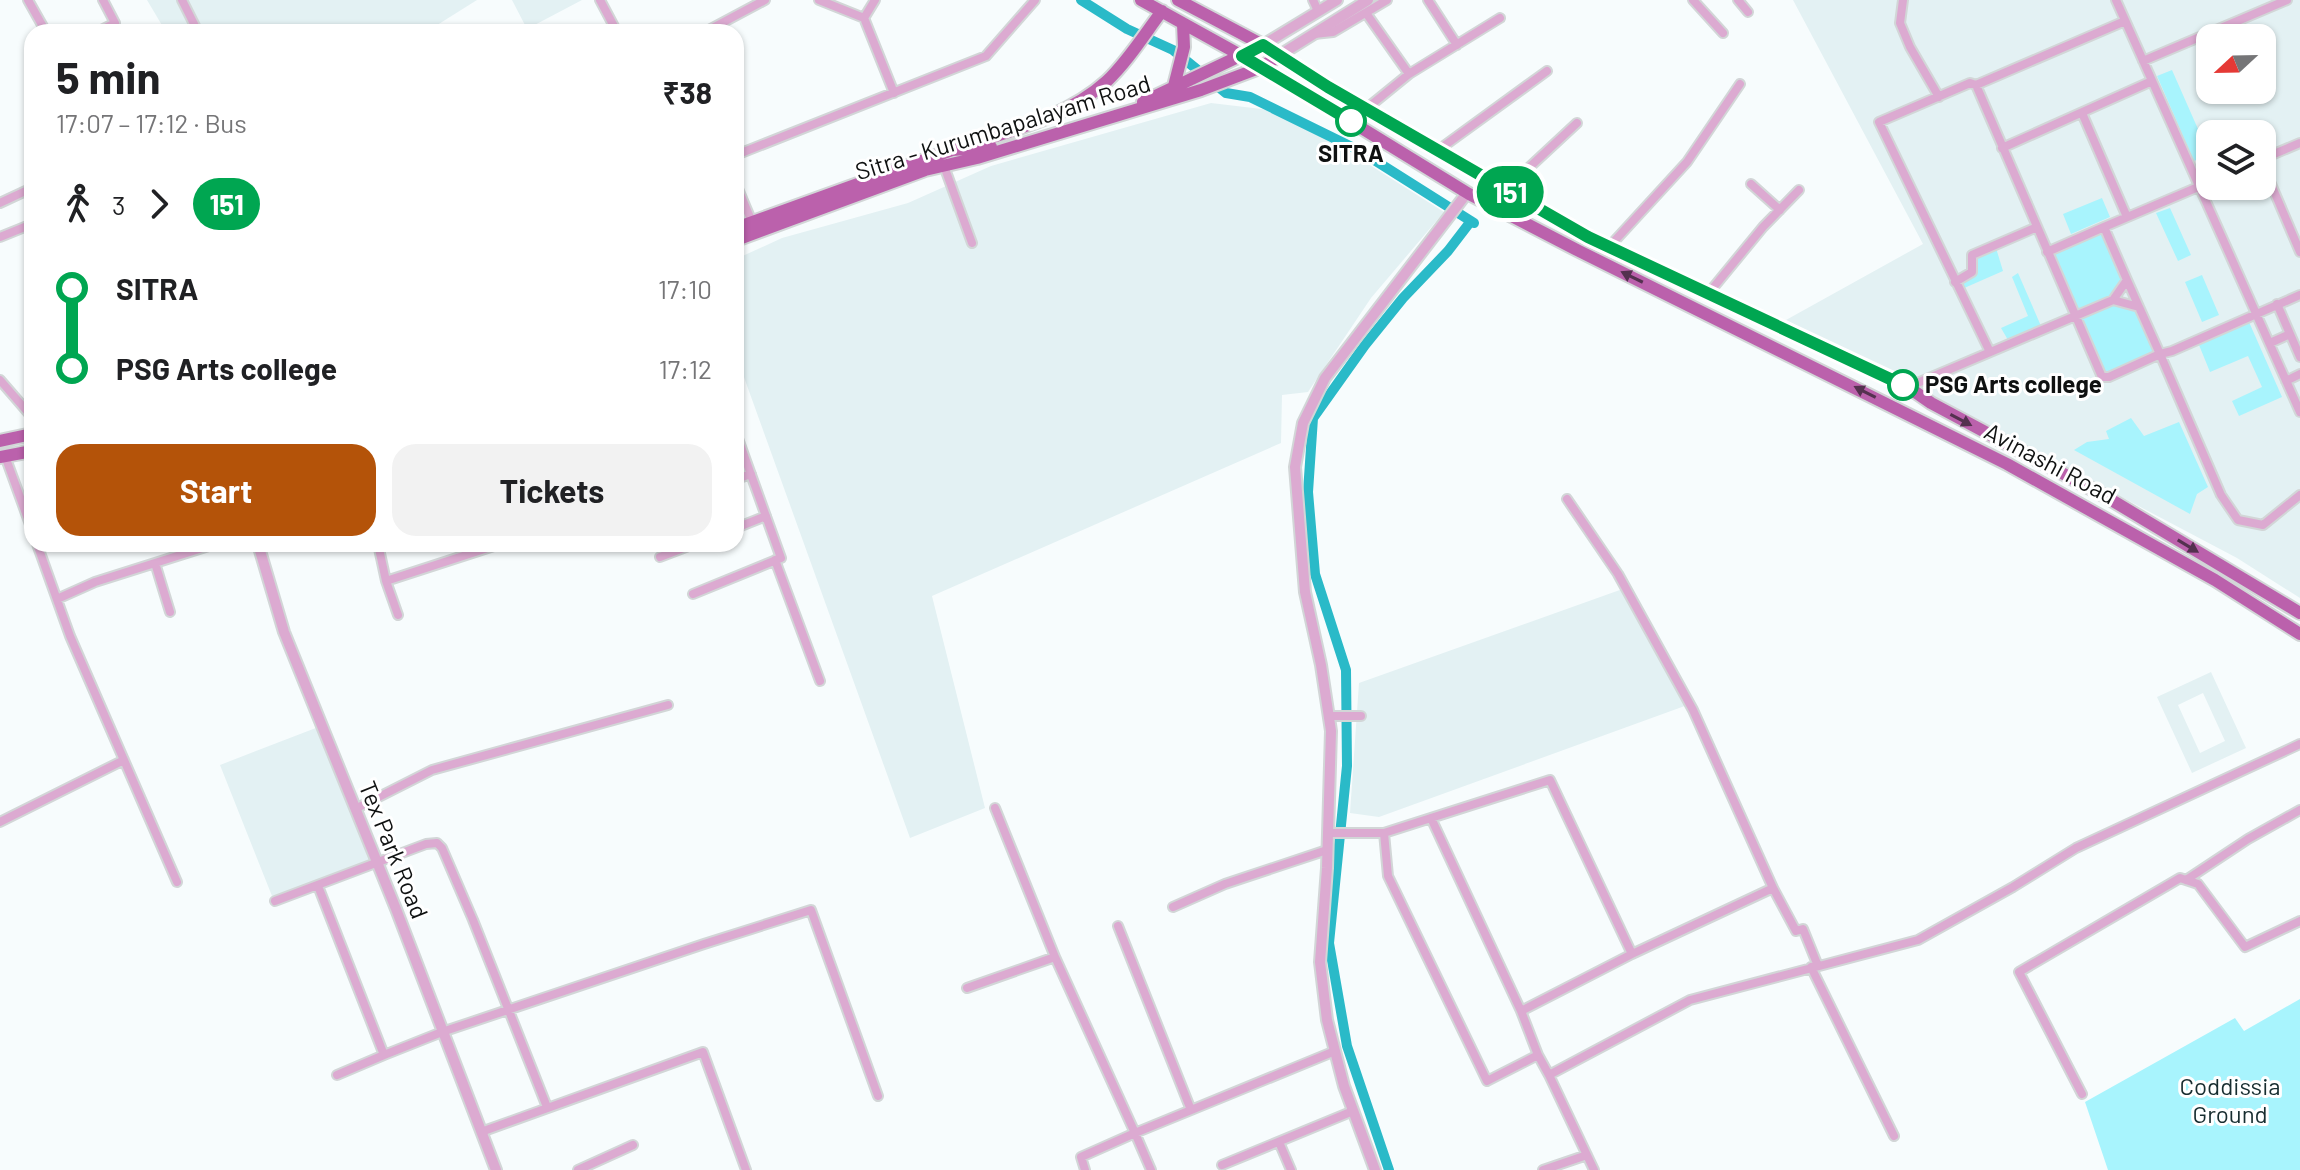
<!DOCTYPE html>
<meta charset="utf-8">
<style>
:root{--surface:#fff;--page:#f2f2f2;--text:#202124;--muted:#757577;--accent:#b45309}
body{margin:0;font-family:Barlow,sans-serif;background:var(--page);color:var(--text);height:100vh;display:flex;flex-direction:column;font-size:30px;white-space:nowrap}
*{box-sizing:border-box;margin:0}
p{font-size:26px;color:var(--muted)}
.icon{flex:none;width:44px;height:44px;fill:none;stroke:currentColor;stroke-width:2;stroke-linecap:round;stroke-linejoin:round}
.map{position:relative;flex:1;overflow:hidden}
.panel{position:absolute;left:24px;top:24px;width:720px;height:528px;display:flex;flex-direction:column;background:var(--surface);border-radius:24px;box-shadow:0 2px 6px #0004}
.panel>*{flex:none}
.badge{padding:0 16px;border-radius:26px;font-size:28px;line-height:52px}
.needle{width:52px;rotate:248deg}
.fabs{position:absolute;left:2196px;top:24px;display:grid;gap:16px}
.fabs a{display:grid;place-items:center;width:80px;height:80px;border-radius:16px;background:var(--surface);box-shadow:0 2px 6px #0004;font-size:40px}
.map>.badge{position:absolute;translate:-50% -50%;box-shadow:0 0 0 4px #fff}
.legs{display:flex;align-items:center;gap:12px;height:88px;padding:0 32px;font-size:26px}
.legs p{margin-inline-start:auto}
.head{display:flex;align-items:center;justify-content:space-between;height:136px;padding:0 32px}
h1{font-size:44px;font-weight:700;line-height:60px}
.action{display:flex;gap:16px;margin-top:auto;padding:16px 32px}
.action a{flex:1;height:92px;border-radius:24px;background:var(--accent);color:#fff;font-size:32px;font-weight:700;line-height:92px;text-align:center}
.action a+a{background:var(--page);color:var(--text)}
ul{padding:0 32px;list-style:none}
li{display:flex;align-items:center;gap:28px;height:80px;font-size:30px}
li i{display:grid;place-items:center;width:12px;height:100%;margin:0 10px;background:currentColor}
li i::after{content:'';width:20px;height:20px;margin:-10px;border:6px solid;border-radius:50%;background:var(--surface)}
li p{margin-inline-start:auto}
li:first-child i{background:linear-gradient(#0000 50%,currentColor 0)}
li:last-child i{background:linear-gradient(currentColor 50%,#0000 0)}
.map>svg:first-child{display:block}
</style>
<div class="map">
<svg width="2300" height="1170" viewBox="0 0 2300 1170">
<rect width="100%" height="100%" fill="#f7fcfd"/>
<path fill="#e3f1f3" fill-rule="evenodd" d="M147 0H477L426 32H166Z
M512 0H582L527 29Z
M1793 0H2300V598L2237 558 1786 320 1923 244ZM2210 38H2262V90H2210ZM2210 134H2262V186H2210Z
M1211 103 1286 112 1444 212 1371 298 1308 392 1282 395 1281 443 932 596 985 808 910 838 736 355V259L782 238 908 203 991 166Z
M1631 586 1693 703 1379 817 1350 813 1359 683Z
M2211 672 2246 748 2192 773 2157 697ZM2203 693 2225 741 2200 753 2178 705Z
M321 726 377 864 272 896 220 765Z"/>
<path fill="#a8f4fd" d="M2172 70 2209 154 2194 161 2157 76Z
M2102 198 2110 217 2071 234 2063 214Z
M2170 208 2191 255 2178 261 2156 213Z
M2101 233 2122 281 2111 297 2078 312 2052 255Z
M1996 248 2003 271 1962 289 1960 283 1975 275 1973 260 1977 255Z
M2018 273 2041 326 2008 340 2001 328 2028 316 2012 277Z
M2202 275 2219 315 2202 322 2185 282Z
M2113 304 2137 311 2155 352 2104 375 2080 318Z
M2249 322 2282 397 2239 416 2232 401 2262 387 2248 356 2210 372 2199 345Z
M2131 418 2144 436 2179 422 2208 487 2197 494 2190 514 2074 450 2087 442 2109 439 2106 431Z
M2300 999V1170H2108L2085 1102 2235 1018 2244 1031Z"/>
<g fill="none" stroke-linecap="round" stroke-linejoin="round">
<path stroke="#2abac8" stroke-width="10" d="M1081 0 1127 29 1173 50 1226 93 1250 97 1360 151 1474 223
M1389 1170 1347 1046 1329 943 1347 766 1346 670 1315 574 1308 492 1313 418 1365 345 1403 298 1448 251 1471 221"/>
<defs>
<path id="minor" d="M28 0 46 32
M182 0 198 32
M600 0 617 32
M819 0 864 18 894 93
M1313 0 1318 11
M1428 0 1457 45
M1693 0 1723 33
M1738 0 1748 12
M1903 0 1900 23 1910 47 1939 97
M2116 0 2300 412
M1366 13 1409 74
M864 18 875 0
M97 32 115 23 103 0
M705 32 765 0
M1314 34 1333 32 1387 0
M2143 61 2287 0
M1976 85 2125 21
M1366 109 1409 74 1500 18
M2082 113 2127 217
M2002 148 2152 81
M1437 151 1547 71
M736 155 986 56 1035 0
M2262 159 2300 143
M2262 163 2300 252
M944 166 972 243
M736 184 752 222
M1751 184 1780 210
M1505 190 1577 123
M0 203 32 188
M0 237 32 224
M1609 247 1687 162 1740 84
M2047 252 2104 227
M2127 280 2139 307
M1955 282 1972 272V255L2037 227
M1708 294 1763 227 1799 190
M2113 300 2127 280 2104 227 2210 182
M2277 304 2300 357
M2270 343 2290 334
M1990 352 1879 122 1970 83 1976 85 2102 377H2109L2160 354 2221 495 2238 520 2263 525 2300 495
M0 380 32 417
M2286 381 2300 374
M1908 387 2113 300 2139 307 2160 354 2172 351 2300 295
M5 456 32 530
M736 479 751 474
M1567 499 1618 574 1693 710 1773 888
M736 528 766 516
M37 544 70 636 177 882
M378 544 386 581 500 544
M660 557 694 544
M775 560 820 681
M155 563 170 612
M386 581 398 615
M693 594 781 558 736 433
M57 599 95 582 215 544
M1329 716H1361
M995 808 1055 957
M355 809 432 770 668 705
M0 822 124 760
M1328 833H1384L1550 780 1632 954 1521 1011 1431 818
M1384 833 1388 876 1487 1081 1538 1055 1521 1011
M2186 880 2248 839 2300 810
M318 886 384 1055 337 1075
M275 901 426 844 437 843 442 848 473 920 547 1107
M1173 907 1225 884 1327 850
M1118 926 1191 1110
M1632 954 1773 888 1796 931 1803 929 1818 966
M1811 967 1894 1136
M967 988 1055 957 1135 1133 1335 1051
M384 1055 442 1032 704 944 811 910 878 1096
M1538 1055 1549 1075 1690 1000 1918 940 2013 887 2076 848 2300 744
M1549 1075 1594 1170
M2082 1094 2019 972 2180 878 2198 884 2245 947 2300 921
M481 1132 703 1052 746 1170
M1279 1142 1291 1170
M1222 1165 1353 1111
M578 1170 633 1145
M1085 1170 1081 1157 1135 1133 1151 1170
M1543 1170 1587 1155"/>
<path id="tertiary" d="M1263 45 1337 0
M1280 55 1368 0
M258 544 284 632 396 909 496 1170
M1375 1170 1344 1086 1327 1020 1320 962 1327 868 1331 731 1321 665 1305 592 1295 467 1303 423 1325 378 1467 193"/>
<path id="primary" d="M1141 0 1262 67 1469 194 1579 251 2007 464 2215 580 2300 634
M1178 0 1263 45 1328 87 1588 237 1908 387 1931 403 2103 495 2300 613
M1174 86 1184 47 1183 24
M1143 102 1263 45
M971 144C1017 129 1070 115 1107 81 1128 61 1144 35 1162 11
M736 228 952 150 991 147
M736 240 925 170 977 158 1201 90 1262 67 1280 55
M0 441 32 434
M0 457 32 451"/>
</defs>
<use href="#minor" stroke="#d2d6d7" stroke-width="12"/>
<use href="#tertiary" stroke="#d2d6d7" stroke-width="14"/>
<use href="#primary" stroke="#d2d6d7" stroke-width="16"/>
<use href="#minor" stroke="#dcaad1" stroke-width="8"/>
<use href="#tertiary" stroke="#dcaad1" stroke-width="10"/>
<use href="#primary" stroke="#bb61ac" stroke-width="12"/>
</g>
<defs><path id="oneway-solid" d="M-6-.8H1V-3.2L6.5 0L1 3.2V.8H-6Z" transform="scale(2)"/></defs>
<g fill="#54314f">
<use href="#oneway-solid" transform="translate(1632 277) rotate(-154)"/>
<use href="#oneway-solid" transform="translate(1865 392) rotate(-153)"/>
<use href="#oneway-solid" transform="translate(1961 420) rotate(28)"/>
<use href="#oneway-solid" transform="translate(2188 546) rotate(31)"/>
</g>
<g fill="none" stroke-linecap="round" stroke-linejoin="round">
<defs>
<path id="line-1" d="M1351 121 1242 56 1263 45 1328 87 1588 237 1903 385"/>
</defs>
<use href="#line-1" stroke="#fff" stroke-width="18"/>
<use href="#line-1" stroke="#00a651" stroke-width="12"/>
</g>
<g fill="#fff" stroke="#00a651" stroke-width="4">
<circle cx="1351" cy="121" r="14"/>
<circle cx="1903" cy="385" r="14"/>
</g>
<g text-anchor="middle" stroke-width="6" stroke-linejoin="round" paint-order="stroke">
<g font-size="24" fill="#0f1111" stroke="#fff">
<text transform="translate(1003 128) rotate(-17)" y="8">Sitra - Kurumbapalayam Road</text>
<text transform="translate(2050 464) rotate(28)" y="8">Avinashi Road</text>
<text transform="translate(393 850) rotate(68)" y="8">Tex Park Road</text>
</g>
<g font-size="24" font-weight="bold" fill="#0f1111" stroke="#fff">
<text x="1351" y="162">SITRA</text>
<text x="1925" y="393" text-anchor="start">PSG Arts college</text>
</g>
<g font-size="24" fill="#172d30" stroke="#fff">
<text x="2230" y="1095">Coddissia<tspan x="2230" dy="28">Ground</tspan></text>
</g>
</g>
</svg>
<div class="fabs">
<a><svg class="needle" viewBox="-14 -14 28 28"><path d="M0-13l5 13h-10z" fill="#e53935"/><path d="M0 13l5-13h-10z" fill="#757577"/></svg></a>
<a><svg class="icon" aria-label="layers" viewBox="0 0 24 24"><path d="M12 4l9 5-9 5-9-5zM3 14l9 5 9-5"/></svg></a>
</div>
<b class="badge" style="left:1510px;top:192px;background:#00a651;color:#fff">151</b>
<section class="panel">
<div class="head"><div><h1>5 min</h1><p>17:07 – 17:12 · Bus</p></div><b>₹38</b></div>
<div class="legs"><svg class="icon" aria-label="walk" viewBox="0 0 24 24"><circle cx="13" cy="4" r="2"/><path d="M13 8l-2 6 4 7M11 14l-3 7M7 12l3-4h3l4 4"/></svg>3<svg class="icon" aria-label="forward" viewBox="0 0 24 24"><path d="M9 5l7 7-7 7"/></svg><b class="badge" style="background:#00a651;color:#fff">151</b></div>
<ul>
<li><i style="color:#00a651"></i><b>SITRA</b><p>17:10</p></li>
<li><i style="color:#00a651"></i><b>PSG Arts college</b><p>17:12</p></li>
</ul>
<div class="action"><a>Start</a><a>Tickets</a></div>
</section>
</div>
